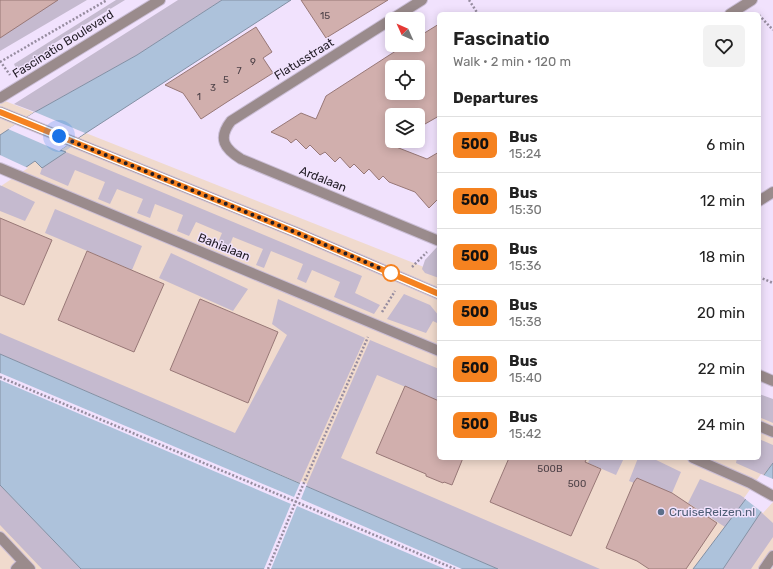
<!DOCTYPE html>
<meta charset="utf-8">
<style>
:root{--surface:#fff;--page:#f2f2f2;--text:#222;--muted:#767676;--line:#e0e0e0}
body{margin:0;font-family:Rubik,sans-serif;background:var(--page);color:var(--text);height:100vh;display:flex;flex-direction:column;font-size:15px;white-space:nowrap}
*{box-sizing:border-box;margin:0}
p{font-size:13px;color:var(--muted)}
.icon{flex:none;width:22px;height:22px;fill:none;stroke:currentColor;stroke-width:2;stroke-linecap:round;stroke-linejoin:round}
.map{position:relative;flex:1;overflow:hidden}
.sheet{position:absolute;left:437px;top:12px;width:324px;height:448px;display:flex;flex-direction:column;background:var(--surface);border-radius:6px;box-shadow:0 2px 10px #0003}
.sheet>*{flex:none}
.badge{padding:0 8px;border-radius:6px;font-size:14px;line-height:26px}
.needle{width:26px;rotate:315deg}
.tools{position:absolute;left:385px;top:12px;display:grid;gap:8px}
.tools a{display:grid;place-items:center;width:40px;height:40px;border-radius:6px;background:var(--surface);box-shadow:0 2px 10px #0003;font-size:20px}
.you{position:absolute;width:20px;height:20px;margin:-10px;border:3px solid #fff;border-radius:50%;background:#1a73e8;box-shadow:0 0 0 6px #1a73e833}
.map>.badge{position:absolute;translate:-50% -50%;box-shadow:0 0 0 2px #fff}
h2{padding:0 16px;font-size:15px;line-height:36px}
.round{display:grid;place-items:center;flex:none;width:42px;height:42px;border-radius:6px;background:var(--page)}
.summary{display:flex;align-items:center;justify-content:space-between;height:68px;padding:0 16px}
h1{font-size:19px;font-weight:600;line-height:30px}
ul{padding:0;list-style:none}
li{display:flex;align-items:center;gap:12px;height:56px;padding:0 16px;border-top:1px solid var(--line)}
li div{flex:1}
li b{display:block;font-size:15px}
li em{font-style:normal}
li .badge{min-width:44px;font-weight:700;text-align:center}
.map>svg:first-child{display:block}
</style>
<div class="map">
<svg width="773" height="569" viewBox="0 0 773 569">
<rect width="100%" height="100%" fill="#f1e2fd"/>
<path fill="#f0dacd" d="M0 99 439 273V458H759V400L773 406V569H0Z"/>
<path fill="#c5bacf" d="M0 0H87L0 51Z
M116 0H125L53 44 57 51 19 75 14 64Z
M178 0H222L137 55 35 112 14 104Z
M66 152 362 276 355 293 380 305 374 314 334 297 340 282 312 270 306 283 297 279 303 264 271 251 264 268 256 265 263 249 233 237 227 252 216 247 222 233 196 222 189 236 177 231 183 215 155 204 150 218 137 213 143 199 117 189 110 204 98 199 105 182 75 170 68 186 40 174 42 168Z
M0 185 35 202 25 221 0 211Z
M55 209 142 246 132 270 45 233Z
M437 247 439 248V278L425 273 422 269 425 260Z
M171 253 248 289 233 311 159 278Z
M404 294 430 305 439 316V324L433 321 426 333 387 319Z
M278 299 365 338 300 483 0 354V333L235 433 287 335 272 324Z
M370 340 439 369V401L377 375 341 458 600 569H498L306 486Z
M759 394 773 399V423L759 417Z
M759 439 773 445V463L763 475 736 463 737 458H759Z
M590 458H624L616 475 588 463Z
M638 458H652L681 472 672 493 668 496 629 481Z
M700 479 740 495 746 499 725 527 688 503Z
M0 485 81 569H42L0 525Z
M761 512 773 523V537L751 569H723Z"/>
<path fill="#adc2db" stroke="#8390a4" d="M222 0H291L72 142 60 150 66 152 42 168 35 161 0 185V135L35 112 137 55Z
M0 354 498 569H81L0 485Z
M773 463V499L761 512 723 569H693Z"/>
<path fill="#f1e2fd" d="M35 112 85 133 59 151 8 129Z
M0 155 28 168 1 186 0 185Z
M0 373 294 497 301 481 307 484 301 499 462 569H445L297 506 271 569H264L291 504 0 380Z
M761 474 773 479V502L763 513 744 498Z"/>
<path fill="#d1afad" stroke="#987877" fill-rule="evenodd" d="M0 0H58L0 38Z
M301 0H388L326 38Z
M439 24V116L418 128V115H392V141H397L391 145 427 159 439 152V198L429 208 415 192 389 182 383 176 379 180 369 169 364 174 354 164 350 168 340 157 335 162 325 152 320 155 310 145 306 149 296 139 291 143 287 139 271 132 301 113 316 119 326 96 405 45H418V37ZM392 67H418V93H392Z
M256 27 272 52 263 58 273 73 227 102 201 119 183 93 165 85Z
M0 218 52 240 24 305 0 295Z
M87 251 164 284 134 352 58 320Z
M200 299 278 332 248 403 170 370Z
M405 386 439 401V458H463L452 485 444 482 443 483 426 476V474L376 453Z
M509 458H587L585 462 601 469 571 536 490 502Z
M637 478 672 493 717 523 686 569H649L637 561 606 548 634 482Z"/>
<g fill="none" stroke-linecap="round" stroke-linejoin="round">
<defs>
<path id="minor" d="M730 14 752 0
M392 19 231 121C217 139 225 149 241 159L439 241
M392 19 422 0
M0 98 160 0
M0 112 295 232 439 294
M0 168 439 351
M759 201 773 192
M759 375 773 381
M759 426 773 432
M693 458 750 483 773 496
M0 537 30 569
M16 569 23 562
M764 569 773 556"/>
</defs>
<use href="#minor" stroke="#cbbed6" stroke-width="12"/>
<path stroke="#968c9f" stroke-width="2.5" stroke-dasharray="2 2" stroke-linecap="butt" d="M469 0 478 14
M759 15 773 30
M0 61 10 75
M0 62 107 0
M412 267 427 252
M759 277 773 283
M382 312 395 291
M0 377 455 569
M268 569 296 501 368 337"/>
<use href="#minor" stroke="#9a8b8c" stroke-width="10"/>
</g>
<g fill="none" stroke-linecap="round" stroke-linejoin="round">
<defs>
<path id="line" d="M0 112 295 232 439 294"/>
</defs>
<use href="#line" stroke="#fff" stroke-width="9"/>
<use href="#line" stroke="#f58220" stroke-width="6"/>
<path stroke="#201b24" stroke-width="4" stroke-dasharray="0 7.2" d="M59 136 295 232 391 273"/>
</g>
<circle fill="#fff" stroke="#f58220" stroke-width="2" cx="391" cy="273" r="8"/>
<circle fill="#5c6f8a" stroke="#f1e2fd" stroke-width="1.5" cx="661" cy="512" r="4"/>
<g text-anchor="middle" stroke-width="3" stroke-linejoin="round" paint-order="stroke">
<g font-size="10" fill="#4c4046">
<text x="325" y="19">15</text>
<text x="253" y="65">9</text>
<text x="239" y="74">7</text>
<text x="226" y="83">5</text>
<text x="213" y="91">3</text>
<text x="199" y="100">1</text>
<text x="550" y="472">500B</text>
<text x="577" y="487">500</text>
</g>
<g font-size="12" fill="#201b24" stroke="#f1e2fd">
<text transform="translate(63 44) rotate(-32)" y="4">Fascinatio Boulevard</text>
<text transform="translate(304 59) rotate(-32)" y="4">Flatusstraat</text>
<text transform="translate(323 179) rotate(22)" y="4">Ardalaan</text>
<text transform="translate(224 247) rotate(22)" y="4">Bahialaan</text>
</g>
<g font-size="12" fill="#4e5e75" stroke="#f1e2fd" text-anchor="start">
<text x="669" y="516">CruiseReizen.nl</text>
</g>
</g>
</svg>
<div class="tools">
<a><svg class="needle" viewBox="-14 -14 28 28"><path d="M0-13l5 13h-10z" fill="#e53935"/><path d="M0 13l5-13h-10z" fill="#767676"/></svg></a>
<a><svg class="icon" aria-label="locate" viewBox="0 0 24 24"><circle cx="12" cy="12" r="6"/><path d="M12 2v4M12 18v4M2 12h4M18 12h4"/></svg></a>
<a><svg class="icon" aria-label="layers" viewBox="0 0 24 24"><path d="M12 4l9 5-9 5-9-5zM3 14l9 5 9-5"/></svg></a>
</div>
<div class="you" style="left:59px;top:136px"></div>
<section class="sheet">
<div class="summary"><div><h1>Fascinatio</h1><p>Walk · 2 min · 120 m</p></div><a class="round"><svg class="icon" aria-label="heart" viewBox="0 0 24 24"><path d="M12 20l-8-8c-3-5 5-10 8-4 3-6 11-1 8 4z"/></svg></a></div>
<h2>Departures</h2>
<ul>
<li><span class="badge" style="background:#f58220;color:#111">500</span><div><b>Bus</b><p>15:24</p></div><em>6 min</em></li>
<li><span class="badge" style="background:#f58220;color:#111">500</span><div><b>Bus</b><p>15:30</p></div><em>12 min</em></li>
<li><span class="badge" style="background:#f58220;color:#111">500</span><div><b>Bus</b><p>15:36</p></div><em>18 min</em></li>
<li><span class="badge" style="background:#f58220;color:#111">500</span><div><b>Bus</b><p>15:38</p></div><em>20 min</em></li>
<li><span class="badge" style="background:#f58220;color:#111">500</span><div><b>Bus</b><p>15:40</p></div><em>22 min</em></li>
<li><span class="badge" style="background:#f58220;color:#111">500</span><div><b>Bus</b><p>15:42</p></div><em>24 min</em></li>
</ul>
</section>
</div>
